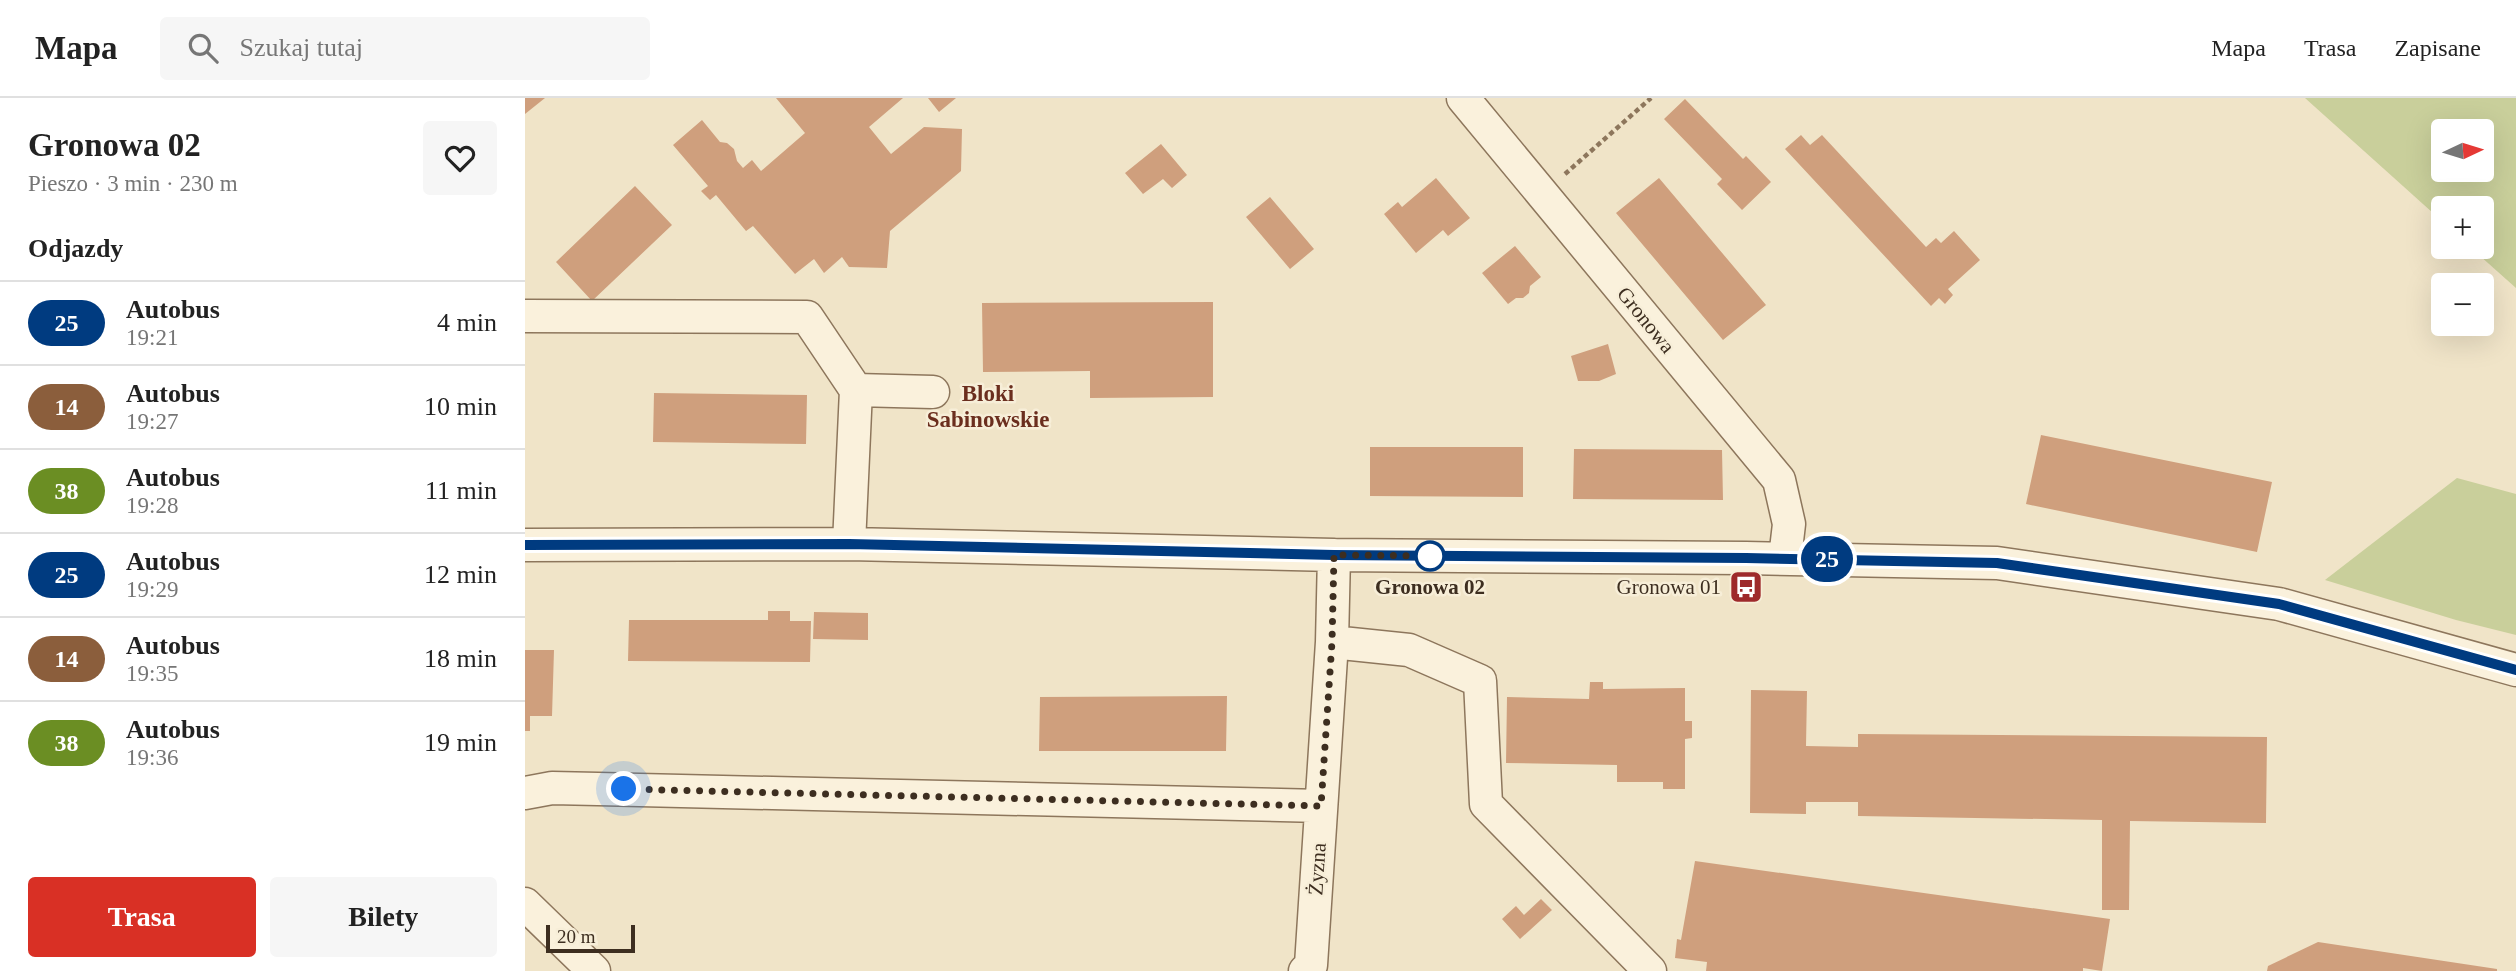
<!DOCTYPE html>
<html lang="pl">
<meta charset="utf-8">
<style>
:root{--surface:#fff;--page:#f6f6f6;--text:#222;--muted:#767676;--line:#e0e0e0;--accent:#d93025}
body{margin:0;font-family:Georgia,serif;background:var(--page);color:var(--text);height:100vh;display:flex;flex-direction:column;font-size:26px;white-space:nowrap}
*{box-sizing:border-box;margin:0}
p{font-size:23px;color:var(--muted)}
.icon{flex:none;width:38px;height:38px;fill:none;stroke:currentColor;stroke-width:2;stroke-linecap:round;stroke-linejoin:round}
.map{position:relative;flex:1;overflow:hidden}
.panel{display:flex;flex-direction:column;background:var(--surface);width:525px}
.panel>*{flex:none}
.badge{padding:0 14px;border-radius:23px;font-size:24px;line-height:46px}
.needle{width:46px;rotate:86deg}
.tools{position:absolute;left:1906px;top:21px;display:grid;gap:14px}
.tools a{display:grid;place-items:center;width:63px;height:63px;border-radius:7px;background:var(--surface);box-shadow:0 7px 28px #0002;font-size:35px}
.scale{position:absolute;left:21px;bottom:18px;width:89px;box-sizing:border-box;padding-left:7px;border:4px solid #3d2e20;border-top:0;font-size:19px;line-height:24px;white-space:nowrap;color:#3d2e20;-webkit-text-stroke:5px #f7eed8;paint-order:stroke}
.you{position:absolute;width:35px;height:35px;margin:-18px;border:5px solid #fff;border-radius:50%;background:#1a73e8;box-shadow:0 0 0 10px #1a73e833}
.map>.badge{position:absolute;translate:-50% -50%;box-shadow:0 0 0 4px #fff}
h2{padding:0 28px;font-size:26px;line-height:63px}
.round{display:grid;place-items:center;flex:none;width:74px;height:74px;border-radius:7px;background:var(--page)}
.summary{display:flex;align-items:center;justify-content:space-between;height:119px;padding:0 28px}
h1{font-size:33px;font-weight:700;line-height:52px}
.cta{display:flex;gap:14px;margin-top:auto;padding:14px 28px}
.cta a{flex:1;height:80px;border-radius:7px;background:var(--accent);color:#fff;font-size:28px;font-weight:700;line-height:80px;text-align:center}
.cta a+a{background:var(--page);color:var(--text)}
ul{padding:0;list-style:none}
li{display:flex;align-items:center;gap:21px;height:84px;padding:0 28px;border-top:2px solid var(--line)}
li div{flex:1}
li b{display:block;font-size:26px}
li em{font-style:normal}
li .badge{min-width:77px;font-weight:700;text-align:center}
header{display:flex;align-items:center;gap:42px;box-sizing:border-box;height:98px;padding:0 35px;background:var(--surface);border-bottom:2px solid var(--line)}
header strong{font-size:33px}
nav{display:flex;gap:38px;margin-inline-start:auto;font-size:24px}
.search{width:490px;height:63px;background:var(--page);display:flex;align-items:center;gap:18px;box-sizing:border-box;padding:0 24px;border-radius:7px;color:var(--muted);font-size:26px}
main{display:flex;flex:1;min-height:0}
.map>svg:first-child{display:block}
</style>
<header>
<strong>Mapa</strong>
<div class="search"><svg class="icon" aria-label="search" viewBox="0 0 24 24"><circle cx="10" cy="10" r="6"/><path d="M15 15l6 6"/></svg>Szukaj tutaj</div>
<nav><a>Mapa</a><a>Trasa</a><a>Zapisane</a></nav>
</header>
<main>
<section class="panel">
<div class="summary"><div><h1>Gronowa 02</h1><p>Pieszo · 3 min · 230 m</p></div><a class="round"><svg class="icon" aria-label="heart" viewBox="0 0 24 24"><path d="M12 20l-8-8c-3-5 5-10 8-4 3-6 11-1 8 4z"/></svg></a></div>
<h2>Odjazdy</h2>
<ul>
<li><span class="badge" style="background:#003b80;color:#fff">25</span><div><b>Autobus</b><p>19:21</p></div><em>4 min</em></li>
<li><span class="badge" style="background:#8b5e3c;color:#fff">14</span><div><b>Autobus</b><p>19:27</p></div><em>10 min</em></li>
<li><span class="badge" style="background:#6b8e23;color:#fff">38</span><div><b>Autobus</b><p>19:28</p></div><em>11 min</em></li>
<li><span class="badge" style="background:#003b80;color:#fff">25</span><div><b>Autobus</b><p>19:29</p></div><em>12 min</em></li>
<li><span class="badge" style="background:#8b5e3c;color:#fff">14</span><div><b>Autobus</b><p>19:35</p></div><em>18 min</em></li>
<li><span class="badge" style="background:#6b8e23;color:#fff">38</span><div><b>Autobus</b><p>19:36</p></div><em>19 min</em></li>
</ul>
<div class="cta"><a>Trasa</a><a>Bilety</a></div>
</section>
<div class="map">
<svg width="1991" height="873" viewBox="0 0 1991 873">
<rect width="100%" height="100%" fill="#f0e4c8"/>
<path fill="#c9cf9b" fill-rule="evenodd" d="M1780 0H1991V190L1945 149H1956V110H1918V124ZM1956 33V72H1918V33Z
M1932 380 1991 396V537L1931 522 1800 482Z"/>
<path fill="#cf9f7d" d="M0 0H20L0 16Z
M251 0H378L344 29 366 56 399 29 437 31 436 73 365 133 362 170 324 169 317 159 299 175 289 161 270 176 228 128 221 133 191 97 185 102 176 93 183 88 148 47 177 22 195 44 202 45 209 51 212 63 218 70 227 62 236 73 280 35Z
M403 0H431L414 14Z
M1160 1 1218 61 1221 58 1246 84 1217 112 1192 86 1197 81 1139 21Z
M1276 37 1285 47 1297 37 1401 149 1411 140 1416 145 1429 133 1455 162 1423 191 1428 197 1420 206 1414 200 1406 208 1260 51Z
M636 46 662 77 647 90 638 81 618 96 600 75Z
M911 80 945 120 923 138 918 132 891 155 859 116 873 104 877 109Z
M1134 80 1241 207 1198 242 1091 115Z
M110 88 147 127 67 203 31 164Z
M745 99 789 151 765 171 721 119Z
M990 148 1016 179 1005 188 1004 195 998 200H991L983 206 957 175Z
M688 204V299L565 300V273L458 274 457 205Z
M1083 246 1091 276 1074 283H1053L1046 258Z
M129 295 282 297 281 346 128 344Z
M1516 337 1747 384 1732 454 1501 406Z
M845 349H998V399L845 398Z
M1049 351 1197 352 1198 402 1048 401Z
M243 513H265V523H286L285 564 103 563 104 522H243Z
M289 514 343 515V542L288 541Z
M0 552H29L27 618H5V633H0Z
M1065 584H1078V591L1160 590V623H1167V640L1160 641V691H1138V684H1092V667L981 665 982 599 1064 601Z
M1226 592 1282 593 1281 648 1333 649V636L1742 639 1741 725 1605 723 1604 812H1577V722L1333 718V704H1281V716L1225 715Z
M702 598 701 653H514L515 599Z
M1170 763 1585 821 1577 873 1558 870V873H1181L1182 864 1150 860 1152 841 1156 842Z
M1016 801 1027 812 995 841 977 821 991 808 999 817Z
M1793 844 1972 871V873H1742L1743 868Z"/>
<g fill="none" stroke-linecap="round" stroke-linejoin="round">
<defs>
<path id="minor" d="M938 0 1254 382 1264 426 1260 460
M0 218 282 219 331 292 324 446
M331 292 408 294
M0 447 324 446 809 457 1221 460 1472 465 1754 506 1991 572
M807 544 884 552 955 583 961 706 1125 873
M0 695 27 690 73 691 796 708
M0 806 69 873
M780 873 786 867 807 544 809 457"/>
</defs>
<use href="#minor" stroke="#8d765c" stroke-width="35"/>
<path stroke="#8d765c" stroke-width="4.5" stroke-dasharray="5 3.5" stroke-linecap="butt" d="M1040 76 1126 0"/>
<use href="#minor" stroke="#faf1dc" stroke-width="32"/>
</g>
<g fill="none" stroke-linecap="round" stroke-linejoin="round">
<defs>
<path id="line" d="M0 447 324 446 809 457 1221 460 1472 465 1754 506 1991 572"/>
</defs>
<use href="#line" stroke="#fff" stroke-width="16"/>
<use href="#line" stroke="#003b80" stroke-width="10"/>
<path stroke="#3d2e20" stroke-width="7" stroke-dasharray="0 12.6" d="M99 691 796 708 807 544 809 457 905 458"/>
</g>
<defs>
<symbol id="bus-square" viewBox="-11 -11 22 22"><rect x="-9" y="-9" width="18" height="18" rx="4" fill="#9e2a2b" stroke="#f7eed8"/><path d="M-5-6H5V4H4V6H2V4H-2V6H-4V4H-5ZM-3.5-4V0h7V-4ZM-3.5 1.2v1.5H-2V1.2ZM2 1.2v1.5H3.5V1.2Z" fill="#fff"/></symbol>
</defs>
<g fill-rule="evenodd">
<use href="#bus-square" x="1202" y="470" width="38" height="38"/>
</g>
<circle fill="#fff" stroke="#003b80" stroke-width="3.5" cx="905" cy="458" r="14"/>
<g text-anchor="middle" stroke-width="5" stroke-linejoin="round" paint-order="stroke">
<g font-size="21" fill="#3d2e20" stroke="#f7eed8">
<text transform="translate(1121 222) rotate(51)" y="7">Gronowa</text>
<text transform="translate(792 771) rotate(-86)" y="7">Żyzna</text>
</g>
<g font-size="21" font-weight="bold" fill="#3d2e20" stroke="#f7eed8">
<text x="905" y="496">Gronowa 02</text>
</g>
<g font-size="21" fill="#3d2e20" stroke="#f7eed8" text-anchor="end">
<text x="1196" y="496">Gronowa 01</text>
</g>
<g font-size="23" font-weight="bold" fill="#6b2e1e" stroke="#f7eed8">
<text x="463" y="303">Bloki<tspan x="463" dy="26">Sabinowskie</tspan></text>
</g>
</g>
</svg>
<div class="tools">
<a><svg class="needle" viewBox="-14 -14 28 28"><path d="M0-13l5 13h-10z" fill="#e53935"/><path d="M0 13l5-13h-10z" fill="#767676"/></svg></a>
<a>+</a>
<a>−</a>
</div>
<div class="scale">20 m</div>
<div class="you" style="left:99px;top:691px"></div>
<b class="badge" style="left:1302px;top:461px;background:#003b80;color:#fff">25</b>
</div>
</main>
